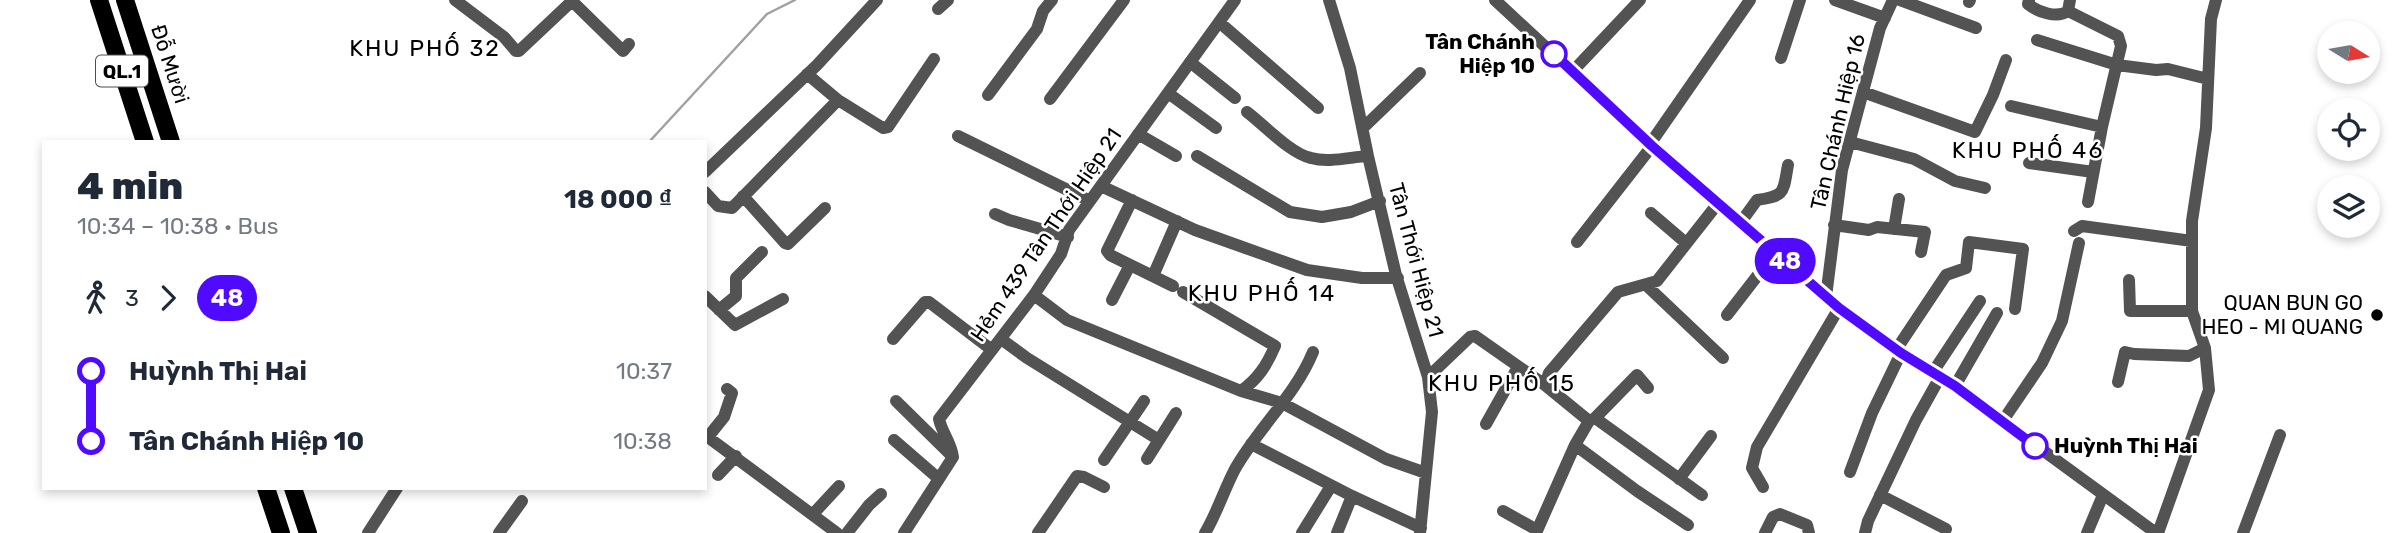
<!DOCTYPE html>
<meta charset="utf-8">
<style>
:root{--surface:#fff;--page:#f6f6f7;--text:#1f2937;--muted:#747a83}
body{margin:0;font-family:Rubik,sans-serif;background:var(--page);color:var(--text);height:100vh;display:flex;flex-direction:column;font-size:26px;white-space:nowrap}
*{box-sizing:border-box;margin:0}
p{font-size:23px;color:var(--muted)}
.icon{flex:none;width:38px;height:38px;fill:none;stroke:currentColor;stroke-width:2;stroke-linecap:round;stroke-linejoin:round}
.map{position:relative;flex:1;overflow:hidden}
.panel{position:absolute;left:42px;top:140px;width:665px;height:350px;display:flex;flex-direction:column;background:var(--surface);border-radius:0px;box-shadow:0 4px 10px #0003}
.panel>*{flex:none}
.badge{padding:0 14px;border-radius:23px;font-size:24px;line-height:46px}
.needle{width:46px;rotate:101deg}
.controls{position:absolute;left:2317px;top:21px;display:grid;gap:14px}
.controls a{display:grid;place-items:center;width:63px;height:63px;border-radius:50%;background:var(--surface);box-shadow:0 4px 10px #0003;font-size:35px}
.map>.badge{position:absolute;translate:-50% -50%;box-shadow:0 0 0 4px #fff}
.legs{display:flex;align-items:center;gap:10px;height:77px;padding:0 35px;font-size:23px}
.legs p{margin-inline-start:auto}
.overview{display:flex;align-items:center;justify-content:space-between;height:119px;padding:0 35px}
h1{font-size:38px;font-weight:800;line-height:52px}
ul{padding:0 35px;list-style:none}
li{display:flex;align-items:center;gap:24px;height:70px;font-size:26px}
li i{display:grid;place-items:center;width:10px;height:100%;margin:0 9px;background:currentColor}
li i::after{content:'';width:18px;height:18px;margin:-9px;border:5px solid;border-radius:50%;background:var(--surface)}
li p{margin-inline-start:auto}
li:first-child i{background:linear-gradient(#0000 50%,currentColor 0)}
li:last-child i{background:linear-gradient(currentColor 50%,#0000 0)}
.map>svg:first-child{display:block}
</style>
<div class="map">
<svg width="2402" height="533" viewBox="0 0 2402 533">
<rect width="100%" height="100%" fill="#fff"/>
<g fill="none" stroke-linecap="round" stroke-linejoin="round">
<path stroke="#a1a1a1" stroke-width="2.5" d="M649 142 767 14 795 0"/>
<path stroke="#535353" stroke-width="12" d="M455 0 504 37 516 51H519L570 3 576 5 623 51 629 44
M1329 0 1350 68 1368 156 1396 275 1428 377 1432 412 1420 533
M1495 0 1652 146 1839 308 1901 353 1955 386 2156 533
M1835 0 1885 18
M1900 0 1976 28
M2029 0 2028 4C2038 12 2057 19 2068 11
M2070 0 2068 11 2118 36 2121 46 2102 127 2088 202
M1969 2 1970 0
M938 9 948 0
M1219 22 1318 108
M2037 40 2117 65 2156 70 2168 69 2208 79
M1781 58 1800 0
M1190 62 1235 98
M1572 72 1640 0
M807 74 838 100
M1863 92 1975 132 1993 95 2006 60
M1168 93 1216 128
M988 95 1037 29 1043 11 1052 0
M1050 99 1124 0
M2011 106 2102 127
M1247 112C1264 125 1291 154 1311 158 1329 163 1350 157 1368 156
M1364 127 1420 73
M1138 134 1176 156
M958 136 1090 201
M1850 142 1914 159 1955 181 1985 188
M1650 144 1750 0
M1197 156 1290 212 1322 217 1351 212 1380 201
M2029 163 2093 172
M705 172 817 65 877 0
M1101 186 1195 230 1307 270 1362 278H1398
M705 192 718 206 732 208 838 100 883 128 888 127 934 59
M743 196 785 243 788 244 825 208
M1132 200 1107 251 1110 255 1173 286
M1651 213 1686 243
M995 214 1009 220 1068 237
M1741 222 1757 200C1786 196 1783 192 1788 165
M1834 225 1869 230 1877 227 1925 232 1921 252
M1894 229 1899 199
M2074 231 2082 226 2192 241
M1577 242 1652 146
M1153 276 1177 221
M2129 280 2130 311H2192
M1646 285 1723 358
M1034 295 1067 320 1241 391C1258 379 1267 365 1275 346L1183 292
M705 296 735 325 783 299
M1826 297 1842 170 1880 28 1893 0
M1112 300 1130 265
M719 310 736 296V278L762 252
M1727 315 1775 253
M893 339 925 302H929L992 350
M1001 339 1027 358 1159 440 1176 413
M1896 350 1946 275 1966 268 1969 242 2023 249 2015 309
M1933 372 1980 301
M1428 377 1470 337 1475 336 1545 385
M2118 382 2125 352 2134 354 2189 356 2205 348
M1955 386 1997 313
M1241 391 1282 403 1386 459 1426 473
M896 401 953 457
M1595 418 1637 375 1648 388
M1589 421 1595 418 1702 495
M2002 422 2042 363 2062 321 2079 243
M1486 424 1518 367
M705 435 837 533
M708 437 724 417 732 393 727 389
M894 440 939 479
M1251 444 1352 496 1337 533
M1575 445 1637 491 1688 525
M1147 459 1159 440
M1104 460 1144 401
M1850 472 1872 413 1901 353
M718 475 736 456
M1679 479 1711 436
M1763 487 1752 468 1757 447 1839 308
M1880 495 1946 529
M1352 496 1421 528
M1503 511 1537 530
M813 514 839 486
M368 533 397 488
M499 533 522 501
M847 533 869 505 881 494
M904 533 953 457C951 442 942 433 939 419L1034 295 1061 254 1069 230 1235 0
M1038 533 1077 476 1084 477 1104 487
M1205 533C1217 513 1224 490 1235 469 1258 428 1295 396 1313 352
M1302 533 1331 486
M1536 533 1575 445 1589 421 1545 385 1549 373 1618 292 1657 281 1719 202
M1765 533 1773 517 1780 514 1807 525 1809 533
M1865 533 1868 521 1916 420 1940 377
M2087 533 2103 495
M2158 533 2209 390 2205 348 2192 311V221L2206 128 2211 19 2216 0
M2243 533 2280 435"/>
<path stroke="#000" stroke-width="18" d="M99 0 145 142
M125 0 171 142
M266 488 281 533
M293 488 308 533"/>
</g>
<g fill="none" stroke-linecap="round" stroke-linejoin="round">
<defs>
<path id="line-1" d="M1554 54 1652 146 1839 308 1901 353 1955 386 2035 446"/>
</defs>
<use href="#line-1" stroke="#fff" stroke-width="16"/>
<use href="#line-1" stroke="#4f0aff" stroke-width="10"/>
</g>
<g fill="#fff" stroke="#4f0aff" stroke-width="3.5">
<circle cx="1554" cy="54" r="12"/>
<circle cx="2035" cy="446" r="12"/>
</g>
<circle fill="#000" stroke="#fff" stroke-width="2.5" cx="2377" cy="315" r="7"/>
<g text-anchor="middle" stroke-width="5" stroke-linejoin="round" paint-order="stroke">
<rect fill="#fff" stroke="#4c4c4c" stroke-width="2" x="96" y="55.5" width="52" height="31" rx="5"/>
<g font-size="19" font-weight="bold" fill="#000">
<text x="122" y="78">QL.1</text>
</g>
<g font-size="21" font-weight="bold" fill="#000" stroke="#fff" text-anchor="end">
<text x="1535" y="49">Tân Chánh<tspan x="1535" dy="24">Hiệp 10</tspan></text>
<text x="2054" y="453" text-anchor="start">Huỳnh Thị Hai</text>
</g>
<g font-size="21" fill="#000" stroke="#fff">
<text transform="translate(170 64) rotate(72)" y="7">Đỗ Mười</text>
<text transform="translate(1838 122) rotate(-77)" y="7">Tân Chánh Hiệp 16</text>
<text transform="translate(1046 235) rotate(-56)" y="7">Hẻm 439 Tân Thới Hiệp 21</text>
<text transform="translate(1416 260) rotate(75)" y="7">Tân Thới Hiệp 21</text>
</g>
<g font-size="21" fill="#000" stroke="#fff" text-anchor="end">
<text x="2363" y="310">QUAN BUN GO<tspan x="2363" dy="24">HEO - MI QUANG</tspan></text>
</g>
<g font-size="23" letter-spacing="2" fill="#000" stroke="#fff">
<text x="425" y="56">KHU PHỐ 32</text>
<text x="2028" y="158">KHU PHỐ 46</text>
<text x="1262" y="301">KHU PHỐ 14</text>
<text x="1502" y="391">KHU PHỐ 15</text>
</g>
</g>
</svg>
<div class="controls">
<a><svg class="needle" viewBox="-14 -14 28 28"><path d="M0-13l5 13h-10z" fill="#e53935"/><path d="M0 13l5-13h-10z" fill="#747a83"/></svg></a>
<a><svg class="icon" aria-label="locate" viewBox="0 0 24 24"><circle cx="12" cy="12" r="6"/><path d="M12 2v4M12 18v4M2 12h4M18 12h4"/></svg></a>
<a><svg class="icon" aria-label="layers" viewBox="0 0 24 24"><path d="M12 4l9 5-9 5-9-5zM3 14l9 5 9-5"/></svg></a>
</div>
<b class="badge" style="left:1785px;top:261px;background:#4f0aff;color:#fff">48</b>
<section class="panel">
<div class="overview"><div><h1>4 min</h1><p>10:34 – 10:38 · Bus</p></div><b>18 000 ₫</b></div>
<div class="legs"><svg class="icon" aria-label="walk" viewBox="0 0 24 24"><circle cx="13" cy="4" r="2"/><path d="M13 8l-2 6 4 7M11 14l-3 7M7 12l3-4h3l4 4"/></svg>3<svg class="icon" aria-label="forward" viewBox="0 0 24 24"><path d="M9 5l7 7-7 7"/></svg><b class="badge" style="background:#4f0aff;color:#fff">48</b></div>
<ul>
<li><i style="color:#4f0aff"></i><b>Huỳnh Thị Hai</b><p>10:37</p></li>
<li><i style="color:#4f0aff"></i><b>Tân Chánh Hiệp 10</b><p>10:38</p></li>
</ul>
</section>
</div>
